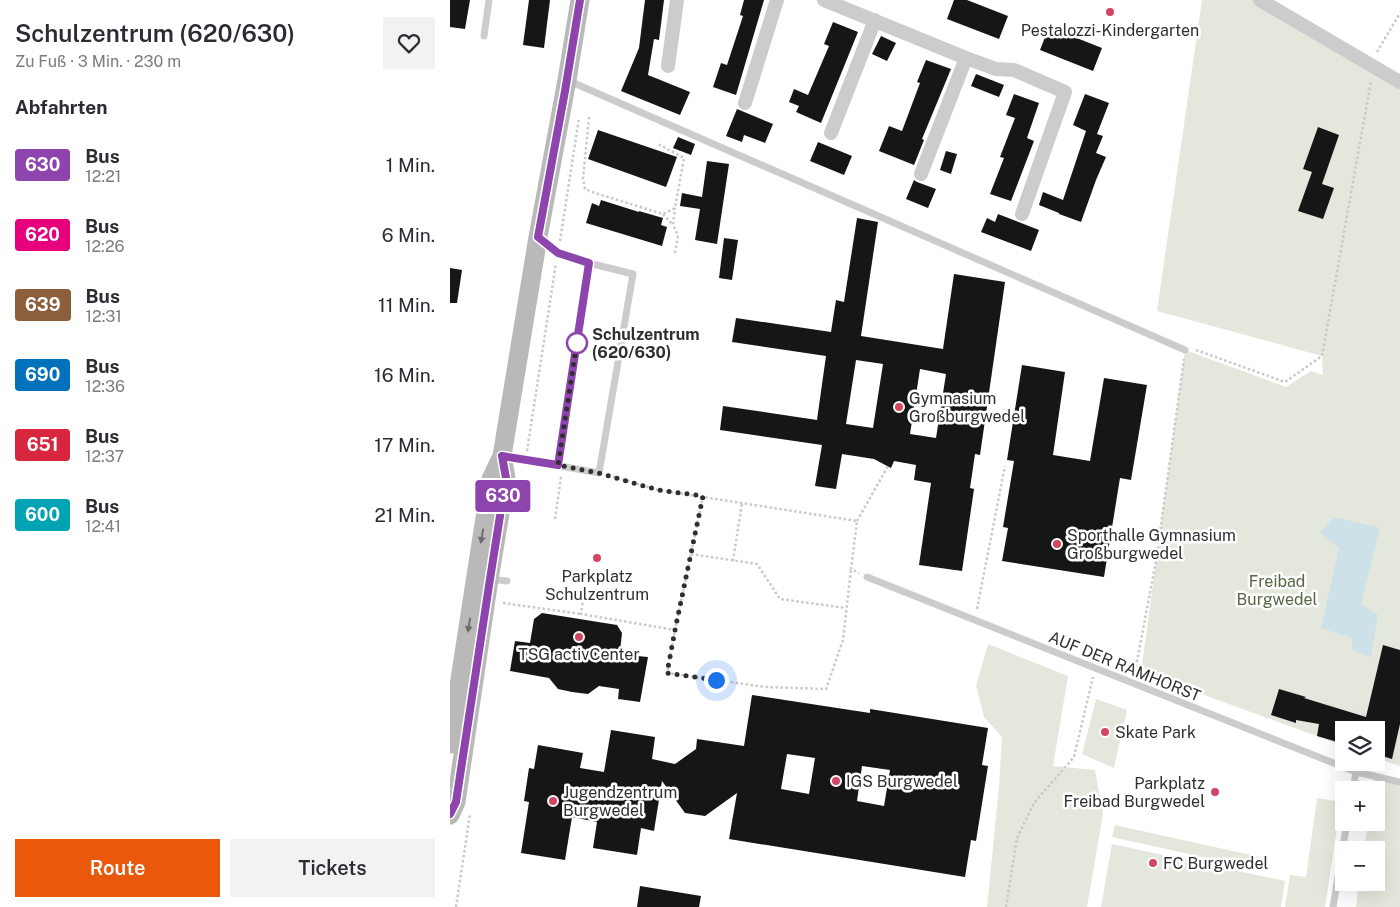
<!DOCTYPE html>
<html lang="de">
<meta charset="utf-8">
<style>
:root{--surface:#fff;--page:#f2f2f3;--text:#2b2b33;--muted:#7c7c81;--accent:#ea580c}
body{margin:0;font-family:"Public Sans",sans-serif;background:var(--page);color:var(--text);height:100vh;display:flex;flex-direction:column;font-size:19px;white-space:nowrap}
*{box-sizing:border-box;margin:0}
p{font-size:16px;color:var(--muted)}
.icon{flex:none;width:28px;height:28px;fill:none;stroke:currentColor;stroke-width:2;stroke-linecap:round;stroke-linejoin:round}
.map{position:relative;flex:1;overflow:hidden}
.panel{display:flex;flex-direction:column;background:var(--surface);width:450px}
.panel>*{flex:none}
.badge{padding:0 10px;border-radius:4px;font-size:18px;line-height:32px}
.controls{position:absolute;left:885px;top:721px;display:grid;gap:10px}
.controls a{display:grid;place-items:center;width:50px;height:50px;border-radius:0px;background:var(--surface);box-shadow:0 5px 20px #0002;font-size:25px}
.you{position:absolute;width:25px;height:25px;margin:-12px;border:4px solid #fff;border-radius:50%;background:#1a73e8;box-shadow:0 0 0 8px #1a73e833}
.map>.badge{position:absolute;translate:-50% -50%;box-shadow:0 0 0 2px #fff}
h2{padding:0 15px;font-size:19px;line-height:45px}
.round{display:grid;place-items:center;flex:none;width:52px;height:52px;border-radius:0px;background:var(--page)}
.headline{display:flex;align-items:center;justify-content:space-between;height:85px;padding:0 15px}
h1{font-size:24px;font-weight:600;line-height:38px}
.action{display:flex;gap:10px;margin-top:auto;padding:10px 15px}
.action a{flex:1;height:58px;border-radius:0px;background:var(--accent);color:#fff;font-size:20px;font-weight:600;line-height:58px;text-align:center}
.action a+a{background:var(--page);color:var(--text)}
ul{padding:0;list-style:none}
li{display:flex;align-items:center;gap:15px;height:70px;padding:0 15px}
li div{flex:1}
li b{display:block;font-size:19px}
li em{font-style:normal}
li .badge{min-width:55px;font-weight:700;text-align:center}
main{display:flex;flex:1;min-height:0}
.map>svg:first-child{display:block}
</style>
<main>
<section class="panel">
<div class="headline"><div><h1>Schulzentrum (620/630)</h1><p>Zu Fuß · 3 Min. · 230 m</p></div><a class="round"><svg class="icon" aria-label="heart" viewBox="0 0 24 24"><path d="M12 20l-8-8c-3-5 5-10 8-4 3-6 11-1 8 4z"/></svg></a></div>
<h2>Abfahrten</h2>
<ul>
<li><span class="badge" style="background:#8e44ad;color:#fff">630</span><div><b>Bus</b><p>12:21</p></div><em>1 Min.</em></li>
<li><span class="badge" style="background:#e6007e;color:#fff">620</span><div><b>Bus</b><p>12:26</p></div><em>6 Min.</em></li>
<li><span class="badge" style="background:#8b5e3c;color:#fff">639</span><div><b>Bus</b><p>12:31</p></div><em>11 Min.</em></li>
<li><span class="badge" style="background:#0072bc;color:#fff">690</span><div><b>Bus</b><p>12:36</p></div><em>16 Min.</em></li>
<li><span class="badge" style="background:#d7263d;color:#fff">651</span><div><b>Bus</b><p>12:37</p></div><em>17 Min.</em></li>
<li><span class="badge" style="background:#00a3b4;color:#fff">600</span><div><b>Bus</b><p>12:41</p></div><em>21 Min.</em></li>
</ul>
<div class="action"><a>Route</a><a>Tickets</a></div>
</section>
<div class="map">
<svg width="950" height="907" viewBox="0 0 950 907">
<rect width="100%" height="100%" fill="#fff"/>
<path fill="#e4e8dc" d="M752 0H810L950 82V766L926 758V730H894V746L691 672 735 350 836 387 861 371 873 375 872 356 707 311Z
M538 644 618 676 603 766 645 770 653 814 637 907H537L549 786 552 737 534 717 526 686Z
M646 699 677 710 664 768 632 754Z
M925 777 950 784V907H906L909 883 926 882V850H914L918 823 926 822V790H923Z
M867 798 891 802 875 907H835L840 875 856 877Z
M665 825 810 857 807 869 662 837Z
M662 844 835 881 831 907H651Z"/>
<path fill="#cde1e8" d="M884 517 930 528 911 604 928 615 921 657 902 650V638L871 628 889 548 870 533Z"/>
<path fill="#161616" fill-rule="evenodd" d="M0 0H20L15 29 0 27Z
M79 0H100L94 48 73 45Z
M195 0H214L209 40 204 39 198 75 240 92 230 115 171 91 189 48Z
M294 0H314L286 95 263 87 271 63 277 65 293 16 290 15Z
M504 0H517L558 16 549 39 497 19Z
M383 22 408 32 371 123 346 112 349 106 339 102 344 89 358 95 379 46 374 44Z
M599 27 652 48 643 71 590 50Z
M431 36 446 43 437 61 422 54Z
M476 60 501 69 472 139 474 140 464 165 429 151 439 126 452 131 470 83 467 82Z
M526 74 554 85 549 97 521 86Z
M564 94 589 103 577 138 584 141 561 201 540 194 554 158 550 157 565 118 556 115Z
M635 94 659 103 647 134 653 136 646 153 656 157 646 180 631 222 609 214V213L589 205 593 192 613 200 636 131 623 125Z
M287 109 323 124 315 143 294 135 292 142 276 136Z
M868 127 889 135 872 184 884 188 873 219 848 211 862 172 853 169Z
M148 130 227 157 216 187 138 159Z
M228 137 245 144 241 155 223 148Z
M368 142 402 156 394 175 360 161Z
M496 151 507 154 501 174 490 170Z
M257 161 279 164 267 244 245 240 250 209 230 206 232 193 252 197Z
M464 180 467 182 486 189 478 208 456 199Z
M151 200 189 212V211L213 218 211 225 217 227 212 246 136 223 142 203 149 206Z
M548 214 589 230 581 251 531 232 537 218 545 222Z
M407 218 428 222 411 336 493 349 504 274 555 282 530 455 525 454 520 488 524 489 512 571 469 565 481 483 464 480 466 465 444 461 441 468 424 459 392 454 386 489 365 486 372 445 270 430 273 406 367 420 376 356 282 342 286 318 381 332 386 300 394 302ZM406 360 433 364 423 428 396 424ZM470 369 496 374 486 438 460 434Z
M274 238 288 240 282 280 269 278Z
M0 268 12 270 7 303H0Z
M572 365 615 372 603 455 640 461 654 378 697 385 681 480 670 478 654 577 552 561 558 528 553 527 564 461 557 460Z
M92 613 167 625 172 633 170 651 187 654V656L198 657 190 702 168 699 169 689 149 686 138 694 122 692 108 689 99 678 60 671 65 641 80 643 84 619Z
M933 645 950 650V724L942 759 926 754V730H894V744L867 736 869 724 846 720V723L821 715 829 689 856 697 854 698 916 717Z
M302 695 420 713V709L538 728 532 765 538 766 526 841 521 840 515 877 279 839 287 793 255 816 235 813 212 781 204 831 191 828 187 855 143 848 147 822 122 817 115 860 71 853 79 802 74 801 79 768 84 769 88 745 133 753 130 768 154 772 161 730 205 737 202 759 225 764 246 749 247 739 294 746ZM337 754 365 758 359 794 331 789ZM412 766 440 770 434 806 407 801Z
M190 886 251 896 249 907H187Z"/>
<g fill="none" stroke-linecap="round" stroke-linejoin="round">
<path stroke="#c9c9c9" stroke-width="2.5" stroke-dasharray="2.5 2.5" stroke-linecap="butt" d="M927 52 950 13
M139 117 133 179 135 189 145 193 213 214 225 208 234 158 208 144
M213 214 223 225
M110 241 129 118
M225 253 228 235 223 225 225 208
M746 350 835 382 872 356 921 81
M77 451 106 263
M158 475 208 490 407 521 401 569 409 573
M253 496 225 630 217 673 315 687 376 689 393 640 401 569
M105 519 111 477
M407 521 438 466
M241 554 307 564 330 599 396 608
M283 561 292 503
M134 593 131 614 225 630
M53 603 131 614
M527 609 555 466
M685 672 706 561 734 359
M6 907 20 814
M556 907 567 838 584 803 624 757 643 677"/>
<path stroke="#ccc" stroke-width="7" d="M34 36 39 0
M117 80 735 350
M54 456 149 473 183 274 139 263 108 253 90 239
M108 465 139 263
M417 577 906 772 903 790
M40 579 57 581
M906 772 950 782
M883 907 897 822"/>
<path stroke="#ccc" stroke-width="14" d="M374 0 516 58 546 69 564 70 615 92 572 214
M810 0 950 82
M218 66 227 0
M295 103 327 0
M381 133 425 20
M471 174 516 58"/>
<path stroke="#b9b9b9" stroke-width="19" d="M0 744 41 479 52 456 88 237 117 80 130 0
M0 815 6 802 39 579 56 478 52 456"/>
</g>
<defs><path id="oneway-solid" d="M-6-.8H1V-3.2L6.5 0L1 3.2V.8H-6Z" transform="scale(1.25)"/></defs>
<g fill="#6d6d6d">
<use href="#oneway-solid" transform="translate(32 536) rotate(99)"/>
<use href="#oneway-solid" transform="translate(19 625) rotate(99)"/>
</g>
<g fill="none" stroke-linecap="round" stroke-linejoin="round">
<defs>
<path id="line" d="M0 814 6 802 40 579 56 478 52 456 108 465 139 263 108 253 88 237 115 91 130 0"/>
</defs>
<use href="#line" stroke="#fff" stroke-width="11"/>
<use href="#line" stroke="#8e44ad" stroke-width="8"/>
<path stroke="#2f2f2f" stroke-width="5" stroke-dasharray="0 9" d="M127 343 128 336 108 465 149 473 208 490 253 496 225 630 217 673 266 680"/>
</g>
<g fill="#d24661" stroke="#fff" stroke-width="2">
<circle cx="660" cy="12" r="5"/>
<circle cx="449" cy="407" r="5"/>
<circle cx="607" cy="544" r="5"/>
<circle cx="147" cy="558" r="5"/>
<circle cx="129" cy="637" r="5"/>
<circle cx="655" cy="732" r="5"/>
<circle cx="386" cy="781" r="5"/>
<circle cx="765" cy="792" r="5"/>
<circle cx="103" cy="801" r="5"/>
<circle cx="703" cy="863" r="5"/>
</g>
<circle fill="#fff" stroke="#8e44ad" stroke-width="2.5" cx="127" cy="343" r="10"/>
<g text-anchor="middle" stroke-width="5" stroke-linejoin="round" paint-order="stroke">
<g font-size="16" fill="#2f2f2f" stroke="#fff" text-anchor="start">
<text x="660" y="36" text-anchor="middle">Pestalozzi-Kindergarten</text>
<text x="459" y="404">Gymnasium<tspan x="459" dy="18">Großburgwedel</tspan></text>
<text x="617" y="541">Sporthalle Gymnasium<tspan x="617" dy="18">Großburgwedel</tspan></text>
<text x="147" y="582" text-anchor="middle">Parkplatz<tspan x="147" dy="18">Schulzentrum</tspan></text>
<text x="129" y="660" text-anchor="middle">TSG activCenter</text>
<text x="665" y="738">Skate Park</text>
<text x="396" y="787">IGS Burgwedel</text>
<text x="755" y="789" text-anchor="end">Parkplatz<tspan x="755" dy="18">Freibad Burgwedel</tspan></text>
<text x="113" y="798">Jugendzentrum<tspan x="113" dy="18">Burgwedel</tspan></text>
<text x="713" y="869">FC Burgwedel</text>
</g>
<g font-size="16" font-weight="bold" fill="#2f2f2f" stroke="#fff" text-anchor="start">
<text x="142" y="340">Schulzentrum<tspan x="142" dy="18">(620/630)</tspan></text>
</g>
<g font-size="16" fill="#576641" stroke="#fff">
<text x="827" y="587">Freibad<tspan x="827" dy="18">Burgwedel</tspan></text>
</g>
<g font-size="16" fill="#2f2f2f" stroke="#fff">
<text transform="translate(675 666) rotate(22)" y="6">AUF DER RAMHORST</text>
</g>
</g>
</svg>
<div class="controls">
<a><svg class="icon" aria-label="layers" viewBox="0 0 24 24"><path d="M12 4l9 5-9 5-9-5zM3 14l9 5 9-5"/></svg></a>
<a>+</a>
<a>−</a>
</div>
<div class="you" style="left:266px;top:680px"></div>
<b class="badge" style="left:53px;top:496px;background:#8e44ad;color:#fff">630</b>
</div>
</main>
